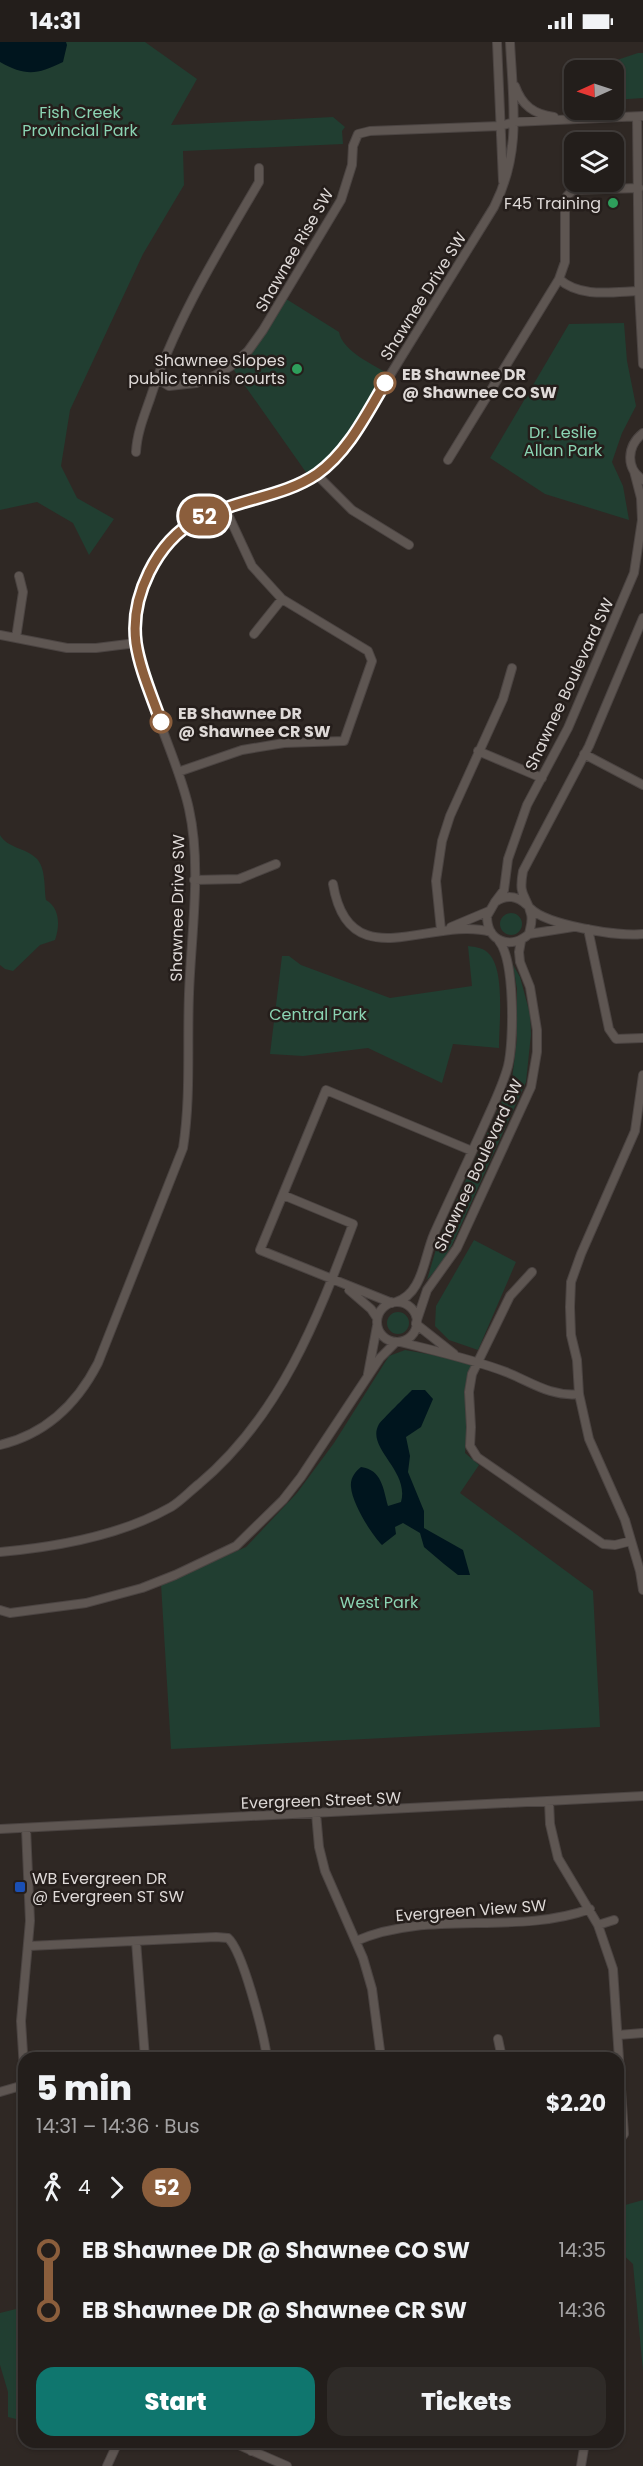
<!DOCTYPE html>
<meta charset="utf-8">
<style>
:root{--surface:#231e1b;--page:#2f2b28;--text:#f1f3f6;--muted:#a3a2a3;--line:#403c3a;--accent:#0f766e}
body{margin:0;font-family:Poppins,sans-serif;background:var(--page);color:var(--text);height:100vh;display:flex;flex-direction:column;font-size:22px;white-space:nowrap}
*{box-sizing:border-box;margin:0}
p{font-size:20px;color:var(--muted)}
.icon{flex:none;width:33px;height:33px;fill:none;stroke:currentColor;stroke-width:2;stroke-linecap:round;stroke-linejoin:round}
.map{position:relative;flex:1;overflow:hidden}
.drawer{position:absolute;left:18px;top:2010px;width:606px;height:396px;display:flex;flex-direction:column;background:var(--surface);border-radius:18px;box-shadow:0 2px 4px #0004,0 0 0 2px var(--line)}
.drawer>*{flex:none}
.badge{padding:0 12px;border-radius:20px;font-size:21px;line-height:39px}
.needle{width:39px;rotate:267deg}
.buttons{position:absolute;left:564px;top:18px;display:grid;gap:12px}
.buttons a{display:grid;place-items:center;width:60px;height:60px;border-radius:12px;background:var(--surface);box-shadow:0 2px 4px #0004,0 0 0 2px var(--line);font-size:30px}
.map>.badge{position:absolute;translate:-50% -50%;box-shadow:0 0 0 3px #fff}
.legs{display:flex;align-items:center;gap:9px;height:66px;padding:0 18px;font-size:20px}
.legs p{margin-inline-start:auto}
.headline{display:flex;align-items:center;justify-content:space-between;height:102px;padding:0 18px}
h1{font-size:33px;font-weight:800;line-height:45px}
.action{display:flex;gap:12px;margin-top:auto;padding:12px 18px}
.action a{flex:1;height:69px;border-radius:18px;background:var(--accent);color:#fff;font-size:24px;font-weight:800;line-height:69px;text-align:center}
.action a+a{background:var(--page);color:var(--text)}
ul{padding:0 18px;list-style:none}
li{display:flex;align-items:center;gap:21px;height:60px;font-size:22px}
li i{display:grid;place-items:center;width:9px;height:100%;margin:0 8px;background:currentColor}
li i::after{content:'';width:15px;height:15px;margin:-8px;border:4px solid;border-radius:50%;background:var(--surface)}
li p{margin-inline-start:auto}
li:first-child i{background:linear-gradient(#0000 50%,currentColor 0)}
li:last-child i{background:linear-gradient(currentColor 50%,#0000 0)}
.status{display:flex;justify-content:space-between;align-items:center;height:42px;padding:0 30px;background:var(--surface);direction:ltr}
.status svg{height:16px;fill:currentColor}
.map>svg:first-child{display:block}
</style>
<div class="status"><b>14:31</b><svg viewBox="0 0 49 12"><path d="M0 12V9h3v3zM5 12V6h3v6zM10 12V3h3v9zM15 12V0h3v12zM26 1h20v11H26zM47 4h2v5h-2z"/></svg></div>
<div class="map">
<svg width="643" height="2424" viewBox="0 0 643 2424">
<rect width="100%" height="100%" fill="#2f2824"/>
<path fill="#213e31" d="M0 0H145L197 37 171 83 333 75 345 85 342 89 343 102 183 109 184 143 143 212 70 368 61 424 77 456 114 477 89 513 73 481 37 460 0 468Z
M638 11H643V56L614 58V33L617 18Z
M283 255 339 290C343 310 373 322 390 333L347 401 310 436 231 324 248 309Z
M624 281 627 319 636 364 622 391 612 420 623 444 629 478 545 452 490 416 569 282Z
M0 793C7 806 26 806 36 816 46 825 44 846 46 858 60 866 60 884 55 898L40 903 13 929 5 927 0 923Z
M500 882a11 11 0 1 1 22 0a11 11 0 1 1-22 0Z
M468 904C476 905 485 906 490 913 505 931 499 982 499 1006L453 1002 442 1041 368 1006 303 1014 270 1012 282 914H289L301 923 390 956 472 944Z
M513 923 520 935 530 972 531 992 526 1040 452 1203 440 1223 427 1238 439 1197 512 1037 517 997V947Z
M474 1198 516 1220 478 1308 449 1298 435 1284 436 1264Z
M387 1281a11 11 0 1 1 22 0a11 11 0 1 1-22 0Z
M405 1308 473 1320 465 1411 479 1423 460 1451 593 1549 600 1685 171 1707 161 1542 246 1505 297 1451 334 1401 389 1314Z
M643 2158V2329L633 2222 618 2208V2165Z
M24 2265V2379L8 2375V2350L0 2323V2271Z"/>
<path fill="#00151e" d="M0 0H66L67 3 63 20C37 33 25 34 0 20Z
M412 1348H425L433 1357 421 1385 406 1395 410 1414 408 1430 424 1469V1486L463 1508 470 1533H458L444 1522 424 1505 420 1491 403 1481 395 1485 396 1492 382 1503C371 1492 352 1461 351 1445 350 1436 355 1430 361 1425 382 1428 383 1446 388 1464L401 1460C410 1428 365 1406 379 1382 382 1378 407 1353 412 1348Z"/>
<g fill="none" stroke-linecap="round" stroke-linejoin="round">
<defs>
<path id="minor" d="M497 0 503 139
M515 44C522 64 534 72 554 75
M637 75 639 249 643 322
M639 249C612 250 580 256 559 237L565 220V159L567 154 573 148 639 146
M156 336 169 344 196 341 214 334 231 324 248 309 263 288 341 158 352 123 353 104 358 92 370 89 500 84 514 80 643 74
M643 391C627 404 625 426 643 438
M136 410C137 391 144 374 150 357 175 279 218 210 259 140V126
M448 418 559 237
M316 432 352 468 409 503
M254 592 282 557
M0 593 67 606H96L136 601
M16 596 23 550 19 534
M478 709 542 736
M584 712 643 743
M178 730 242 708 284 701 344 699 372 619 368 609 282 557 252 524 225 466
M194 838 239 837 276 822
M333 842C349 938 431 873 491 890
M495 860 504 848 508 817 527 763 568 686 634 531 642 478 641 456 634 429
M527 863C517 854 507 852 495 860L487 874C487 900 511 908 529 892 530 886 533 879 531 872 526 851 518 856 523 829L589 704 643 576
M530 866C546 883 619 895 643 892
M451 885 489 869
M588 887 609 987 616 997 643 996
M441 888 436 839 442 799 450 774 503 657 512 626
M529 892 573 885
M532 1230 510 1254 472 1332 469 1350 471 1385 470 1404 477 1415 603 1502 615 1503 631 1499
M349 1248 371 1267 377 1276
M396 1260C405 1257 411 1252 416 1243 425 1228 427 1208 434 1192 451 1154 469 1117 486 1079 494 1061 503 1043 508 1024 514 999 515 919 499 899
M377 1280a20 20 0 1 1 40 0a20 20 0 1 1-40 0Z
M392 1261 260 1208 326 1048 472 1109
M416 1281 427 1248 457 1206 531 1045 537 1010V988L530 945 520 920 519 910 521 899
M416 1282 454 1312
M400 1300C435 1309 472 1317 506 1330 531 1340 551 1355 579 1352L577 1318 571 1293 570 1265 571 1240 581 1212 635 1089 643 1033
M368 1332 377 1284
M579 1352 589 1397 625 1478 640 1529 643 1548
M0 1403C46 1392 77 1362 98 1321L183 1106C191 1055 187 1004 189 952 191 893 202 825 189 767 174 695 106 595 152 525 164 507 178 487 198 476 236 457 281 456 316 432 334 419 346 402 358 385L494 165C522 110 513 60 510 0
M0 1510C57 1505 120 1494 171 1465 181 1459 190 1449 199 1442 280 1374 317 1278 353 1182L283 1153
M0 1568 10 1571 86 1561 142 1546 175 1533 236 1504 283 1458 301 1435 380 1316 396 1300
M549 1759 550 1782 558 1816 598 1883 613 1927 624 2092 618 2100
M316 1771 319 1805 325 1829 363 1916 372 1947 381 2016
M0 1787 643 1754
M598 1883 614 1878
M136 1899 145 2016
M356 1899C429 1867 515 1894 590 1867
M29 1904 216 1895 228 1896C243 1909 264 1993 267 2016
M618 1993 643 1991
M498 1997 502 2016
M24 2027 21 1979 30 1879 26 1786
M0 2050 24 2043
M232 2400 287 2424
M251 2409 255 2400
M107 2424 118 2400
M581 2424 585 2400"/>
</defs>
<use href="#minor" stroke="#4b4442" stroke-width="10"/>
<use href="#minor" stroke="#5e5652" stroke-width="8"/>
</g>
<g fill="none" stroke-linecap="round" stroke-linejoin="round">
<defs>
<path id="line-1" d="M161 680C152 654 140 628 136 601 130 555 156 500 198 477 205 473 215 470 223 467 255 455 289 451 317 432 348 410 366 373 385 341"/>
</defs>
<use href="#line-1" stroke="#fff" stroke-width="14"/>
<use href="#line-1" stroke="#8b5e3c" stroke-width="9"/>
</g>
<g fill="#2e9e5b" stroke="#251e1b" stroke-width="2">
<circle cx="613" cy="161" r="6"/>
<circle cx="297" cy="327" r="6"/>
</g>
<g fill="#fff" stroke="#8b5e3c" stroke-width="3">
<circle cx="385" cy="341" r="10"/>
<circle cx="161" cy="680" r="10"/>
</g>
<rect fill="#1a4fb4" stroke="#251e1b" stroke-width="2" x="14" y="1839" width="12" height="12" rx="3"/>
<g text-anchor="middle" stroke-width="5" stroke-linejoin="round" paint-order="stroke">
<g font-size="16" fill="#8bd4b3" stroke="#251e1b">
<text x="80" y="76">Fish Creek<tspan x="80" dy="18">Provincial Park</tspan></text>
<text x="563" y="396">Dr. Leslie<tspan x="563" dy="18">Allan Park</tspan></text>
<text x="318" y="978">Central Park</text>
<text x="379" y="1566">West Park</text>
</g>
<g font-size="16" fill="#ded9d7" stroke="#251e1b" text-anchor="end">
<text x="601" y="167">F45 Training</text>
<text x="285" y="324">Shawnee Slopes<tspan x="285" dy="18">public tennis courts</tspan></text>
<text x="32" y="1842" text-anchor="start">WB Evergreen DR<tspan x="32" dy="18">@ Evergreen ST SW</tspan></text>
</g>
<g font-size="16" fill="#ded9d7" stroke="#251e1b">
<text transform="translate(294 208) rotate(-60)" y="6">Shawnee Rise SW</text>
<text transform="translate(423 254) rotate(-58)" y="6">Shawnee Drive SW</text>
<text transform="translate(569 642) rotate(-65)" y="6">Shawnee Boulevard SW</text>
<text transform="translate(177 866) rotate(-89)" y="6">Shawnee Drive SW</text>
<text transform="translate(478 1123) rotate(-65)" y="6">Shawnee Boulevard SW</text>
<text transform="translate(321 1758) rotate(-2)" y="6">Evergreen Street SW</text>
<text transform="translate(471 1868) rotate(-4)" y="6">Evergreen View SW</text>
</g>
<g font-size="16" font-weight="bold" fill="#ded9d7" stroke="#251e1b" text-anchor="start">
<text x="402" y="338">EB Shawnee DR<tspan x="402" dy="18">@ Shawnee CO SW</tspan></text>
<text x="178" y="677">EB Shawnee DR<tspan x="178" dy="18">@ Shawnee CR SW</tspan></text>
</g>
</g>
</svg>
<div class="buttons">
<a><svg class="needle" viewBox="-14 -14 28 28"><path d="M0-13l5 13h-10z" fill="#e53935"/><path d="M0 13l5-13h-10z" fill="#a3a2a3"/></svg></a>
<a><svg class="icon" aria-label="layers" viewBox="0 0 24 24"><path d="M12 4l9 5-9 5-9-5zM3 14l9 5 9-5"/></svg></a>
</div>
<b class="badge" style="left:204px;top:474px;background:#8b5e3c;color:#fff">52</b>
<section class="drawer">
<div class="headline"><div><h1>5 min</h1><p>14:31 – 14:36 · Bus</p></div><b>$2.20</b></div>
<div class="legs"><svg class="icon" aria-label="walk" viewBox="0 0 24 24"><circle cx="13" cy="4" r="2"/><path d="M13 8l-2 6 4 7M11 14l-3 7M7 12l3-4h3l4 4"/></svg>4<svg class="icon" aria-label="forward" viewBox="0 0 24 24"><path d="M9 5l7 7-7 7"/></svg><b class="badge" style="background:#8b5e3c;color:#fff">52</b></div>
<ul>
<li><i style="color:#8b5e3c"></i><b>EB Shawnee DR @ Shawnee CO SW</b><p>14:35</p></li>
<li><i style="color:#8b5e3c"></i><b>EB Shawnee DR @ Shawnee CR SW</b><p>14:36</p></li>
</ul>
<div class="action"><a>Start</a><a>Tickets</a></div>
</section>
</div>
